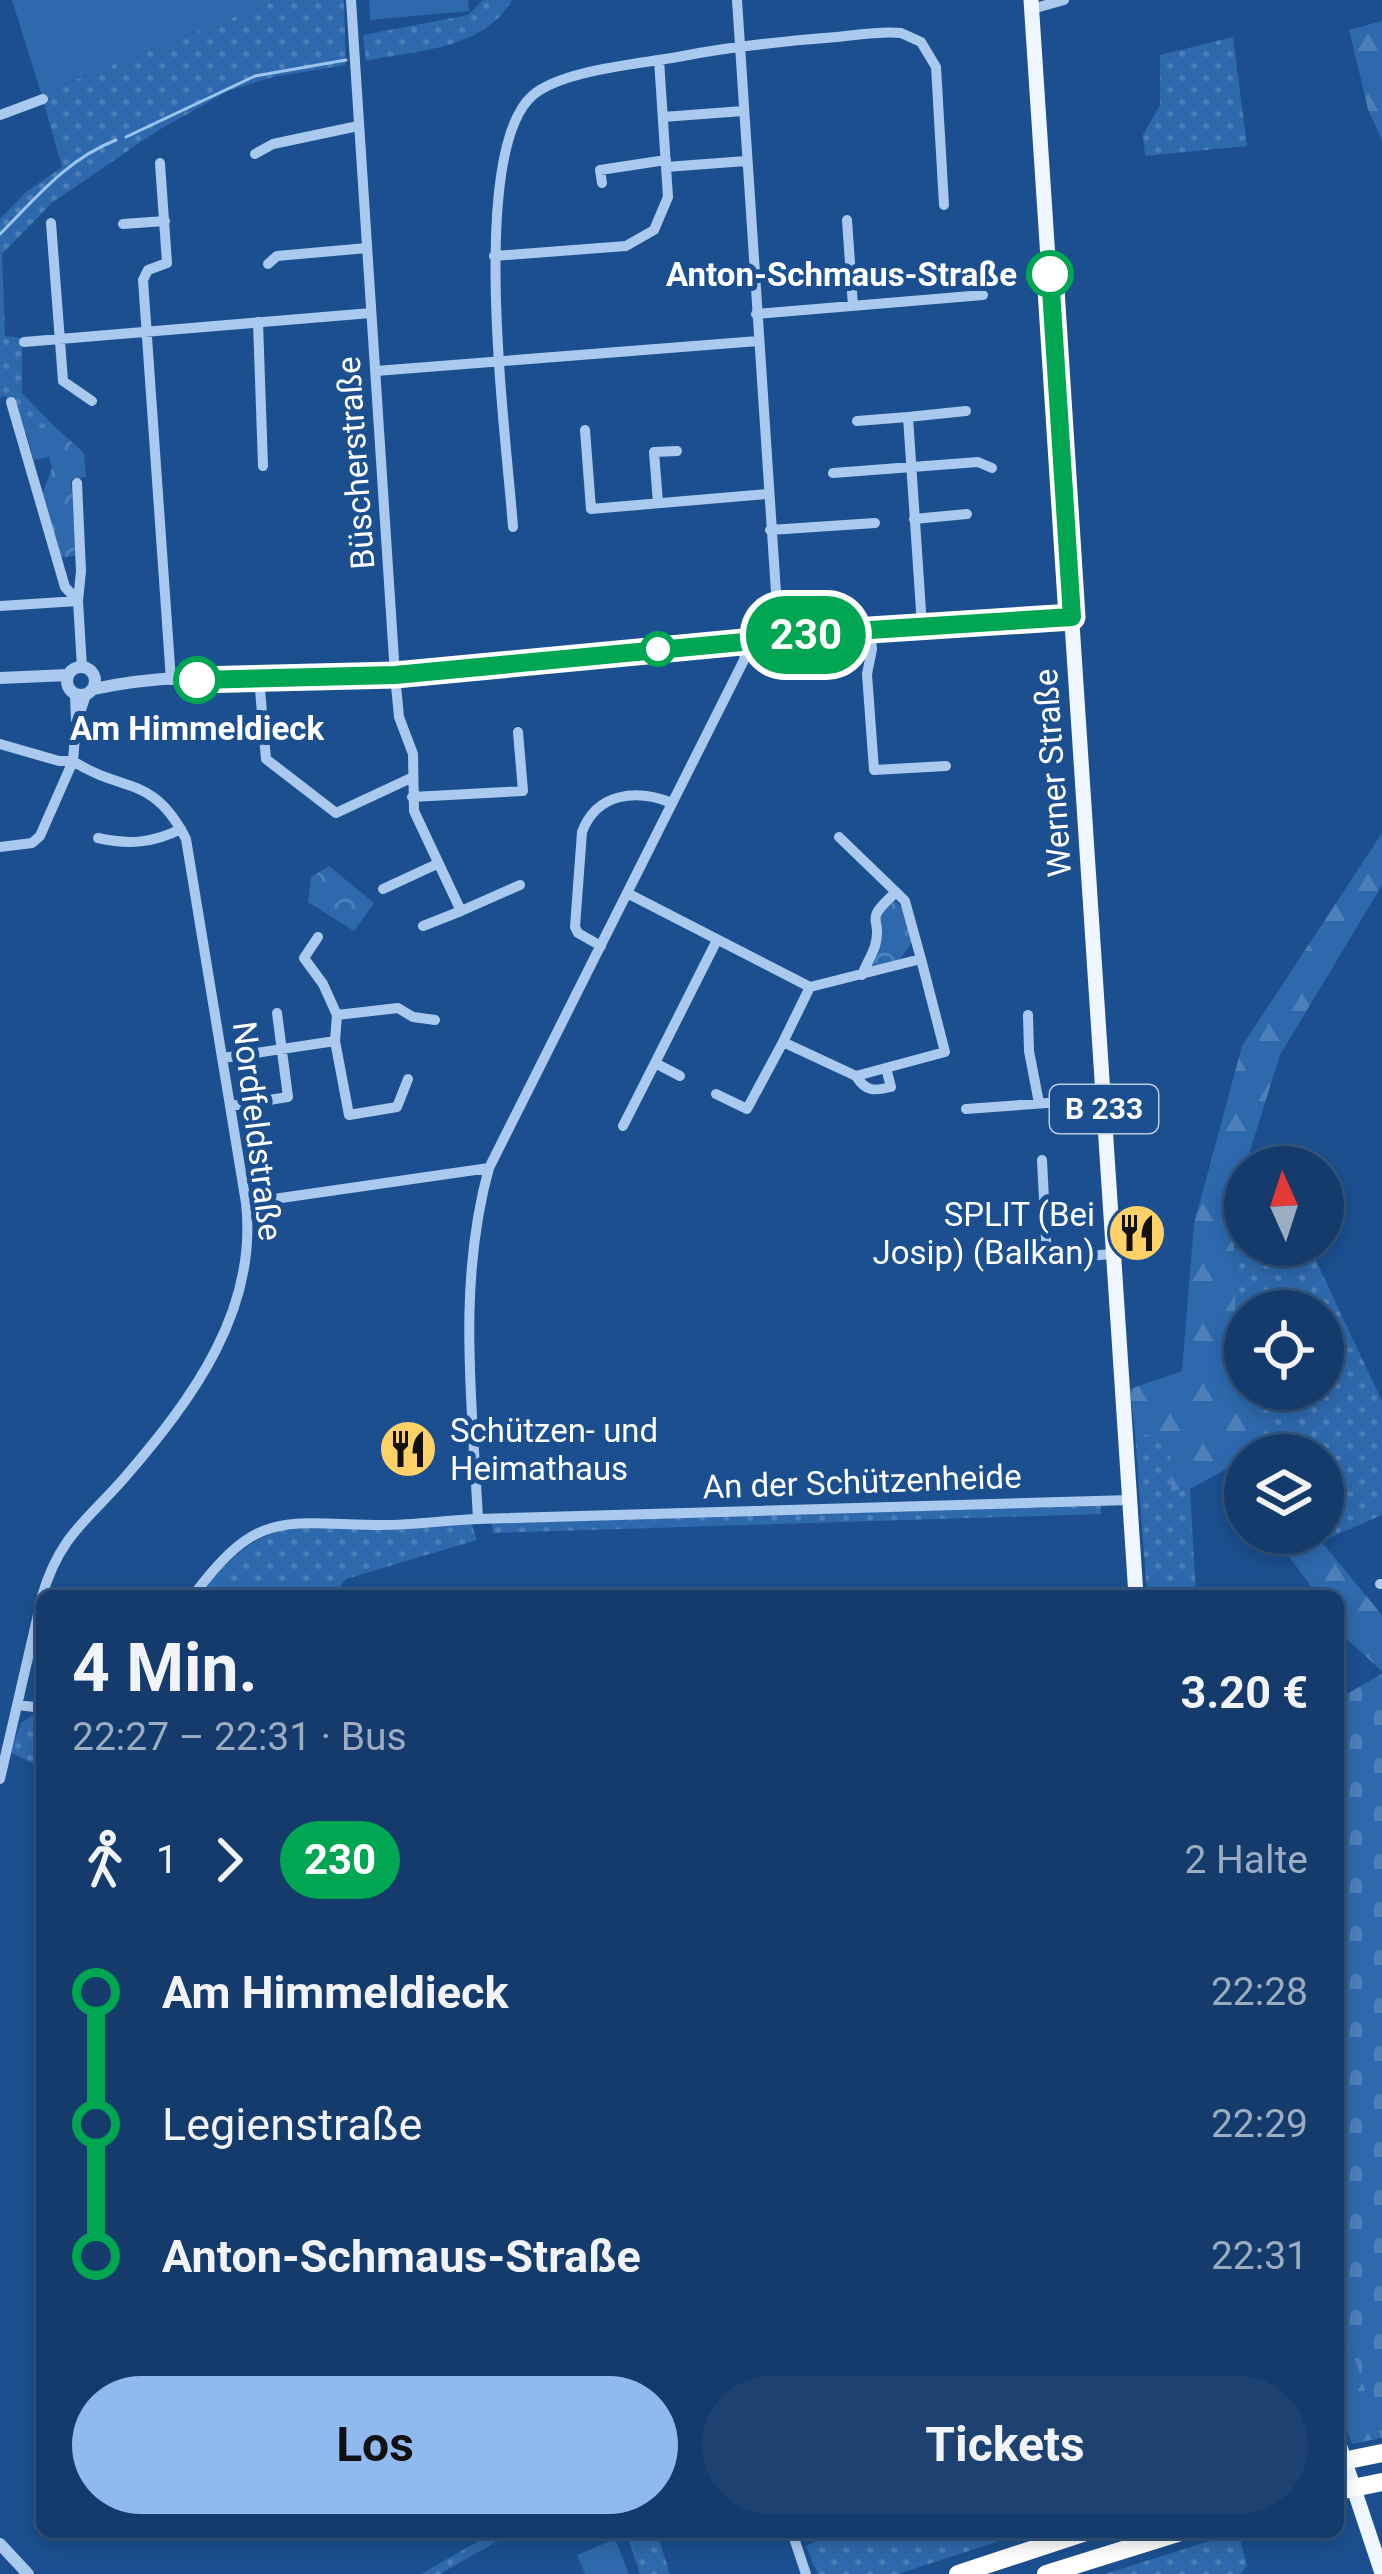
<!DOCTYPE html>
<html lang="de">
<meta charset="utf-8">
<style>
:root{--surface:#143b6b;--page:#1d4271;--text:#f1f3f6;--muted:#9dadc1;--line:#33557e;--accent:#90b9f0}
body{margin:0;font-family:Roboto,sans-serif;background:var(--page);color:var(--text);height:100vh;display:flex;flex-direction:column;font-size:45px;white-space:nowrap}
*{box-sizing:border-box;margin:0}
p{font-size:39px;color:var(--muted)}
.icon{flex:none;width:66px;height:66px;fill:none;stroke:currentColor;stroke-width:2;stroke-linecap:round;stroke-linejoin:round}
.map{position:relative;flex:1;overflow:hidden}
.panel{position:absolute;left:36px;top:1590px;width:1308px;height:948px;display:flex;flex-direction:column;background:var(--surface);border-radius:18px;box-shadow:0 6px 18px #0003,0 0 0 3px var(--line)}
.panel>*{flex:none}
.badge{padding:0 24px;border-radius:39px;font-size:42px;line-height:78px}
.needle{width:78px;rotate:357deg}
.tools{position:absolute;left:1224px;top:1146px;display:grid;gap:24px}
.tools a{display:grid;place-items:center;width:120px;height:120px;border-radius:50%;background:var(--surface);box-shadow:0 6px 18px #0003,0 0 0 3px var(--line);font-size:60px}
.map>.badge{position:absolute;translate:-50% -50%;box-shadow:0 0 0 6px #fff}
.legs{display:flex;align-items:center;gap:18px;height:132px;padding:0 36px;font-size:39px}
.legs p{margin-inline-start:auto}
.headline{display:flex;align-items:center;justify-content:space-between;height:204px;padding:0 36px}
h1{font-size:66px;font-weight:700;line-height:90px}
.action{display:flex;gap:24px;margin-top:auto;padding:24px 36px}
.action a{flex:1;height:138px;border-radius:72px;background:var(--accent);color:#111;font-size:48px;font-weight:700;line-height:138px;text-align:center}
.action a+a{background:var(--page);color:var(--text)}
ul{padding:0 36px;list-style:none}
li{display:flex;align-items:center;gap:42px;height:132px;font-size:45px}
li i{display:grid;place-items:center;width:18px;height:100%;margin:0 15px;background:currentColor}
li i::after{content:'';width:30px;height:30px;margin:-15px;border:9px solid;border-radius:50%;background:var(--surface)}
li p{margin-inline-start:auto}
li:first-child i{background:linear-gradient(#0000 50%,currentColor 0)}
li:last-child i{background:linear-gradient(currentColor 50%,#0000 0)}
.map>svg:first-child{display:block}
</style>
<div class="map">
<svg width="1382" height="2574" viewBox="0 0 1382 2574">
<defs>
<pattern id="grass-dots" width="8" height="8" patternUnits="userSpaceOnUse" patternTransform="scale(3)"><rect width="8" height="8" fill="#2e69ad"/><path d="M2 2h.1M6 6h.1" fill="none" stroke="#4d80b9" stroke-width="1.8" stroke-linecap="round"/></pattern>
<pattern id="forest-firs" width="22" height="20" patternUnits="userSpaceOnUse" patternTransform="scale(3)"><rect width="22" height="20" fill="#2e69ad"/><path d="M5 1l3.5 6h-7zM16 11l3.5 6h-7z" fill="#4d80b9"/></pattern>
<pattern id="cemetery-stones" width="16" height="16" patternUnits="userSpaceOnUse" patternTransform="scale(3)"><rect width="16" height="16" fill="#2e69ad"/><path d="M2 7V4a2 2 0 0 1 4 0v3zM10 15v-3a2 2 0 0 1 4 0v3z" fill="#4d80b9"/></pattern>
<pattern id="park-crowns" width="20" height="18" patternUnits="userSpaceOnUse" patternTransform="scale(3)"><rect width="20" height="18" fill="#2e69ad"/><path d="M2 6a3 3 0 1 1 6 0M12 15a3 3 0 1 1 6 0" fill="none" stroke="#4d80b9"/></pattern>
</defs>
<rect width="100%" height="100%" fill="#1b4f8f"/>
<path fill="url(#grass-dots)" d="M277 0H344L346 65 273 77 230 90 157 131 53 202 2 254 5 336 22 338V393L54 426 16 435 6 396 0 397V219L26 192 62 167 41 93Z
M483 0H512C483 50 418 50 366 61L363 35 468 15Z
M1233 37 1247 146 1145 156 1143 135 1160 105V55Z
M1234 1248 1311 1250 1382 1401V1515L1320 1542 1314 1533H1323V1455H1268L1250 1389H1323V1311H1245V1371L1236 1334Z
M1135 1433 1171 1437V1491L1190 1489 1196 1596H1147Z
M1101 1506V1514L493 1533 492 1523Z
M471 1522 477 1540 346 1579 332 1596H199C227 1560 252 1536 297 1525Z
M36 1713 42 1715V1768L10 1752 21 1723Z
M494 2532H513L440 2574H421Z
M626 2532H660L657 2534 670 2574H640Z
M836 2532H1027L898 2574H818L806 2546Z
M1238 2532 1247 2566 1240 2574H1105Z"/>
<path fill="url(#forest-firs)" d="M1382 21V141L1368 109 1349 30Z
M1382 833V885L1280 1055 1245 1167 1234 1248 1236 1334 1245 1371V1389H1250L1268 1455H1245V1474L1239 1462 1190 1489 1171 1491 1170 1438 1135 1433 1130 1389 1182 1371 1194 1224 1242 1046Z
M1272 1533H1314L1382 1615V1671L1338 1631V1596H1318Z
M1338 2308 1381 2438 1352 2444 1338 2407Z"/>
<path fill="url(#cemetery-stones)" d="M1382 1674V2438H1381L1338 2308V1699Z"/>
<path fill="url(#park-crowns)" d="M54 426 84 453 86 477 71 479 76 556 61 557 42 495 52 468 49 457 34 460 26 432Z
M329 866 374 903 354 931 308 902 311 877Z
M893 899 905 910 912 942 898 962 871 969 875 921Z"/>
<path fill="#2e69ad" d="M12 0H277L41 93Z
M369 0H468L469 11 370 20Z
M615 2539 629 2574H585L577 2555Z"/>
<g fill="none" stroke-linecap="round" stroke-linejoin="round">
<path stroke="#9cc4f0" stroke-width="3" d="M126 137 255 76 346 60
M0 234C36 198 67 159 116 140"/>
<path stroke="#a9c9ee" stroke-width="10" d="M351 0 395 675 399 717 413 754 414 811 461 911 520 885
M737 0 779 638
M1032 9 1064 0
M0 115 43 99
M663 117 743 111
M255 154 273 144 358 126
M160 163 167 263 148 270 143 280 171 680
M666 167 746 161
M602 183 600 170 666 160
M847 220 853 306
M51 223 63 381 92 401
M123 224 165 221
M494 256 626 246 654 230 668 197 659 60
M268 264 277 256 367 248
M756 314 983 295
M258 322 263 466
M24 342 371 313
M376 371 758 341
M11 402 65 587 78 601 81 571 77 483
M908 417 966 411
M857 421 908 417 922 626
M585 430 591 509 767 494
M833 473 978 462 992 468
M658 503 654 452 677 451
M914 519 967 514
M513 527C507 441 467 152 533 95 564 69 643 64 683 56 734 46 785 41 837 37 858 35 880 31 901 33L921 42 936 67 944 205
M770 530 875 523
M0 606 78 601 82 667
M870 630 872 649 867 674 874 770 946 766
M259 678 266 759 336 813 411 778
M75 695 76 721
M264 734 310 731
M0 744 59 761H73L40 836 32 843 0 847
M412 797 523 791 518 732
M839 837 896 892
M98 838C129 845 153 843 181 829
M383 889 437 864
M627 893 810 987 921 959 905 901 896 892C860 925 884 914 875 946 872 955 866 965 862 975
M423 926 461 911
M318 937 304 958 323 984 337 1015 335 1041 349 1115 397 1107 408 1079
M601 946 578 933 575 927 582 832C597 792 637 789 672 803
M337 1015 398 1008 413 1017 435 1020
M1028 1015 1029 1051 1039 1103
M783 1042 810 987
M223 1058 335 1041
M680 1076 655 1063 717 940
M856 1076C866 1092 874 1091 891 1087L886 1068
M716 1094 747 1109 783 1042 856 1076 945 1052 921 959
M231 1106 288 1097 277 1013
M966 1109 1103 1099
M623 1126 655 1063
M1042 1160 1047 1259 1113 1254
M246 1203 489 1168
M478 1519C472 1401 457 1283 489 1168L744 660 747 641
M1380 1584H1382
M42 1596C60 1535 87 1521 126 1476 193 1398 258 1310 246 1203L186 839C153 774 122 793 73 761L76 724 86 695
M193 1596C259 1507 284 1524 383 1525 415 1525 447 1520 478 1519L1130 1500
M18 1705 42 1708
M0 1779 42 1597
M792 2532 806 2574"/>
<path stroke="#a9c9ee" stroke-width="12" d="M67 681a14 14 0 1 1 28 0a14 14 0 1 1-28 0Z
M0 678 68 675
M94 689C190 667 295 683 393 675 620 656 845 631 1073 617
M0 2544 28 2574"/>
<path stroke="#f0f6ff" stroke-width="15" d="M1031 0 1136 1596
M1338 2441 1382 2573"/>
<path stroke="#fff" stroke-width="18" d="M1338 2462 1382 2453
M1338 2491 1382 2482
M958 2574 1086 2532
M1046 2574 1181 2532"/>
</g>
<g fill="none" stroke-linecap="round" stroke-linejoin="round">
<defs>
<path id="line-1" d="M197 680 395 675 870 630 1072 617 1050 274"/>
</defs>
<use href="#line-1" stroke="#fff" stroke-width="27"/>
<use href="#line-1" stroke="#00a651" stroke-width="18"/>
</g>
<defs>
<symbol id="restaurant-disc" viewBox="-11 -11 22 22"><circle r="9.5" fill="#ffd166" stroke="#1b4f8f"/><path d="M-5-6h1v4h1v-4h1v4h1v-4h1v5L-1.5 .5V6h-2V.5L-5-1ZM5-6V6H3V1.5H1.5Q1.5-4 5-6Z" fill="#111"/></symbol>
</defs>
<g fill-rule="evenodd">
<use href="#restaurant-disc" x="1104" y="1200" width="66" height="66"/>
<use href="#restaurant-disc" x="375" y="1416" width="66" height="66"/>
</g>
<g fill="#fff" stroke="#00a651" stroke-width="6">
<circle cx="1050" cy="274" r="21"/>
<circle cx="658" cy="649" r="15"/>
<circle cx="197" cy="680" r="21"/>
</g>
<g text-anchor="middle" stroke-width="10" stroke-linejoin="round" paint-order="stroke">
<rect fill="#1b4f8f" stroke="#bbcadd" stroke-width="3" x="1050" y="1085" width="108" height="48" rx="9"/>
<g font-size="30" font-weight="bold" fill="#fff">
<text x="1104" y="1119">B 233</text>
</g>
<g font-size="33" font-weight="bold" fill="#fff" stroke="#1b4f8f" text-anchor="end">
<text x="1017" y="286">Anton-Schmaus-Straße</text>
<text x="197" y="740" text-anchor="middle">Am Himmeldieck</text>
</g>
<g font-size="33" fill="#fff" stroke="#1b4f8f">
<text transform="translate(355 463) rotate(-94)" y="12">Büscherstraße</text>
<text transform="translate(1052 773) rotate(-94)" y="12">Werner Straße</text>
<text transform="translate(258 1131) rotate(83)" y="12">Nordfeldstraße</text>
<text transform="translate(862 1481) rotate(-2)" y="12">An der Schützenheide</text>
</g>
<g font-size="33" fill="#fff" stroke="#1b4f8f" text-anchor="end">
<text x="1095" y="1226">SPLIT (Bei<tspan x="1095" dy="38">Josip) (Balkan)</tspan></text>
<text x="450" y="1442" text-anchor="start">Schützen- und<tspan x="450" dy="38">Heimathaus</tspan></text>
</g>
</g>
</svg>
<div class="tools">
<a><svg class="needle" viewBox="-14 -14 28 28"><path d="M0-13l5 13h-10z" fill="#e53935"/><path d="M0 13l5-13h-10z" fill="#9dadc1"/></svg></a>
<a><svg class="icon" aria-label="locate" viewBox="0 0 24 24"><circle cx="12" cy="12" r="6"/><path d="M12 2v4M12 18v4M2 12h4M18 12h4"/></svg></a>
<a><svg class="icon" aria-label="layers" viewBox="0 0 24 24"><path d="M12 4l9 5-9 5-9-5zM3 14l9 5 9-5"/></svg></a>
</div>
<b class="badge" style="left:806px;top:635px;background:#00a651;color:#fff">230</b>
<section class="panel">
<div class="headline"><div><h1>4 Min.</h1><p>22:27 – 22:31 · Bus</p></div><b>3.20 €</b></div>
<div class="legs"><svg class="icon" aria-label="walk" viewBox="0 0 24 24"><circle cx="13" cy="4" r="2"/><path d="M13 8l-2 6 4 7M11 14l-3 7M7 12l3-4h3l4 4"/></svg>1<svg class="icon" aria-label="forward" viewBox="0 0 24 24"><path d="M9 5l7 7-7 7"/></svg><b class="badge" style="background:#00a651;color:#fff">230</b><p>2 Halte</p></div>
<ul>
<li><i style="color:#00a651"></i><b>Am Himmeldieck</b><p>22:28</p></li>
<li><i style="color:#00a651"></i><span>Legienstraße</span><p>22:29</p></li>
<li><i style="color:#00a651"></i><b>Anton-Schmaus-Straße</b><p>22:31</p></li>
</ul>
<div class="action"><a>Los</a><a>Tickets</a></div>
</section>
</div>
